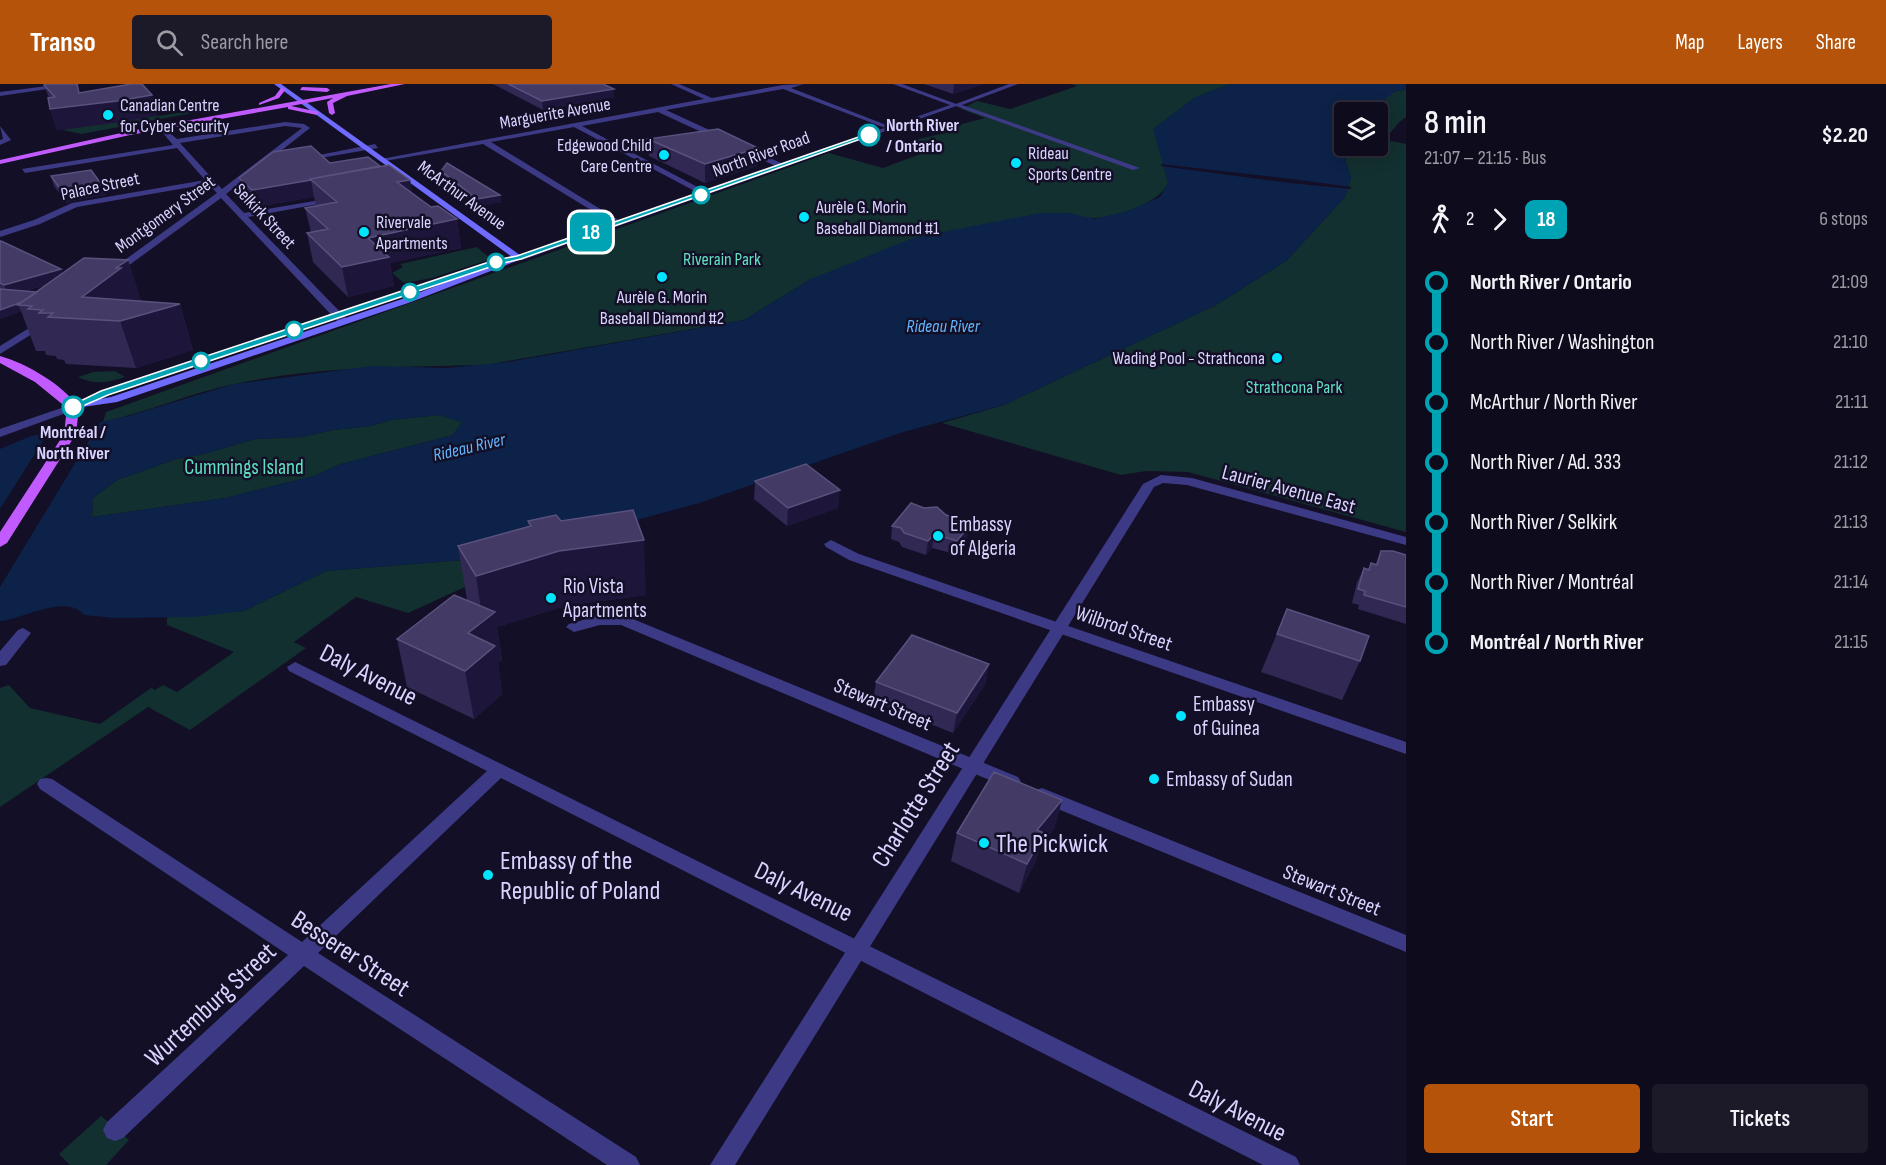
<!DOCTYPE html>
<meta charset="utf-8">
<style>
:root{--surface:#0e0b1c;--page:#1c1929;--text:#f1f3f6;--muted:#9b9ba3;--line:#2e2b3b;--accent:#b45309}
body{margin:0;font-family:"Sofia Sans Condensed",sans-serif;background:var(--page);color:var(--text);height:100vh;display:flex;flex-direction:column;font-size:22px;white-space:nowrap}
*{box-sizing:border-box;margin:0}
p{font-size:20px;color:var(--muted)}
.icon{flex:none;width:33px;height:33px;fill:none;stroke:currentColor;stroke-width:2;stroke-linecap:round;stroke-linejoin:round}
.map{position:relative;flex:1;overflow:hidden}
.side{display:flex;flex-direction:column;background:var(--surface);width:480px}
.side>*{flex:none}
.badge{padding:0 12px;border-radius:9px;font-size:21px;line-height:39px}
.controls{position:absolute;left:1334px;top:18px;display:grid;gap:12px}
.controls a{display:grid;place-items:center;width:54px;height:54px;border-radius:6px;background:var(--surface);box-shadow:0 3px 15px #0003,0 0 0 2px var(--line);font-size:30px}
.map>.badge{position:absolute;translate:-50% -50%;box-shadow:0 0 0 3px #fff}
.legs{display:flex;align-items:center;gap:9px;height:66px;padding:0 18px;font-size:20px}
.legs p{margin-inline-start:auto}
.summary{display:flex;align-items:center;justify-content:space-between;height:102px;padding:0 18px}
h1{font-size:33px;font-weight:600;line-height:45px}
.cta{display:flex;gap:12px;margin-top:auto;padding:12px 18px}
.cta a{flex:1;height:69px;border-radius:6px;background:var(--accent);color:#fff;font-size:24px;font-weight:600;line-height:69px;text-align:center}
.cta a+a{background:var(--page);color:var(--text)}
ul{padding:0 18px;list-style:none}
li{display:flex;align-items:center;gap:21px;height:60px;font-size:22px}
li i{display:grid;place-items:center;width:9px;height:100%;margin:0 8px;background:currentColor}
li i::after{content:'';width:15px;height:15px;margin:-8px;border:4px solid;border-radius:50%;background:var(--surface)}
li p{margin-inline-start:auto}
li:first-child i{background:linear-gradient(#0000 50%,currentColor 0)}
li:last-child i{background:linear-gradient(currentColor 50%,#0000 0)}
header{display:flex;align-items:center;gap:36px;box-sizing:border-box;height:84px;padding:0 30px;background:var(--accent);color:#fff}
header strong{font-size:28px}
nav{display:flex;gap:33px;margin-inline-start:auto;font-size:21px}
.search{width:420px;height:54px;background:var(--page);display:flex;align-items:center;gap:15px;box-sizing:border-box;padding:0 21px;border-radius:6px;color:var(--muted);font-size:22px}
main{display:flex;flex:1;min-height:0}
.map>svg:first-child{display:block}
</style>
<header>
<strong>Transo</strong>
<div class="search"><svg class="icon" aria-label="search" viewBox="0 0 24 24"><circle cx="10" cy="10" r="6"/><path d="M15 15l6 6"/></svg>Search here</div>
<nav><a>Map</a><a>Layers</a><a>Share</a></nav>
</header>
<main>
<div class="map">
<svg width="1406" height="1081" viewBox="0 0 1406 1081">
<rect width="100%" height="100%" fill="#130f26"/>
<path fill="#12302f" d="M1071 0H1230L1194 14 1154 45 1168 99C1160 119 1117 133 1095 134 1087 135 1076 131 1068 129L811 195 744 236 485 281C401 283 318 282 235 300 190 309 148 328 103 338L106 328 829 69 883 84 923 69 908 62 918 60 910 57 954 47 946 44 985 34 961 25 977 17 1010 25 1077 2Z
M1406 5V33C1396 39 1392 50 1382 55L1406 60V448L1188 388 1146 387 1121 391 942 339 1004 321 1216 221 1286 177 1345 113 1351 94 1345 75 1349 62H1377V28H1364L1394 8Z
M217 23 219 24 82 50 62 46Z
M477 163 491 175 432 194 404 199 392 189 403 183 400 180Z
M115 287 125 293C107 299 95 301 78 293L93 288Z
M439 331 462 338 453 351 341 380 314 392 225 414 92 433 93 414 117 396 176 375 204 370 255 355 302 353 333 346 371 342 391 336Z
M501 473 500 487 408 529 356 513 294 558 306 564 190 646 148 623 0 723V604L9 601 30 624 100 640 151 604 155 606 163 601 177 608 234 568 167 541V533L244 527 326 487Z
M101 1032 129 1056 106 1081H70L59 1070Z"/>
<path fill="#0c2248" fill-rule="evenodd" d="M1230 0H1406V5L1394 8 1370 28H1344V62H1350L1345 75 1351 94 1345 113 1286 177 1216 221 1004 321 903 348 699 419 501 473 326 487 244 527 194 533 115 534 84 531C67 509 23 535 0 537V365L31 352 128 332 234 300 373 282 447 284 508 278 744 236 811 195 913 154 1040 129H1068L1095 135 1131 126 1160 113 1168 99 1153 45 1194 14ZM439 331 462 338 453 351 341 380 314 392 225 414 92 433 93 414 117 396 176 375 204 370 255 355 302 353 333 346 371 342 391 336Z"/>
<path fill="#130f26" d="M1161 80 1292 95 1351 103V105L1290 99 1161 82Z
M101 335 100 338 0 503V425L50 346Z"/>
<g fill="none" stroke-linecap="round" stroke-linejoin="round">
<path fill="#3d3a85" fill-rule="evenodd" d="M63 0H81L0 12V8Z
M671 0H679L712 14 783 1 804 0 791 4 894 44 888 45 783 5 666 26 783 80 780 84 658 28 582 42 707 108 708 110 704 112 574 43 491 58 620 137V141L617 142 483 60 385 77 381 75 704 15Z
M1009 0H1018L962 21 1140 84 1133 86 953 21Z
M285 38 304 40 310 44 226 110 244 129 338 113 339 115 335 117 248 133 347 235V239H339L221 114 117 190H111V186L217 109 208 100 77 123 40 140 0 153V147L34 136 72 119 205 96 177 64 25 89 22 85 173 61 162 48 166 46 177 55ZM285 42 302 44 222 105 180 59Z
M0 42 11 56 0 61V56L3 55Z
M375 60 378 64 303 77 299 75Z
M42 236 51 238 0 270V262Z
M73 320 77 321V325L0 353V345Z
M831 456 859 470 1406 658V670L849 476 826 463 824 460Z
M600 531 628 533 1018 693 1021 698 1018 703 1012 704 1006 703 621 541H600L574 548 566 543 569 540Z
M23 544 31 549 6 581 0 582V567L18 546Z
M295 578 1296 1073 1300 1081H1263L501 694 318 869 636 1073 640 1081H607L304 882 123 1054 115 1057 107 1054 103 1046 107 1038 288 871 40 705 37 700 40 695 46 694 52 695 302 858 487 687 289 587 287 583Z
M1042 704 1406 851V868L1036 716 1033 711 1036 706Z"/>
<path fill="#3d3a85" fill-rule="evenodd" d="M893 0H902L959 21 522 176 514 174 950 21Z
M1161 391 1192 394 1406 453V461L1187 401 1163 399 1154 403 735 1081H710L1143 400Z"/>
<path fill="#6f6bff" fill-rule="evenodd" d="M274 0H281L524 174 411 218 117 318 69 325V321L111 313 405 214 512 173Z"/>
<path fill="#c25bff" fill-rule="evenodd" d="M391 0H405L347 12 333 19 335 29 332 31 329 29 327 18 333 14 291 22 319 28 317 31 288 25V23L130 51 0 80V76L130 47Z
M302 3 327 4 330 6 327 8 300 6Z
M281 4 286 5 279 14 259 21V19L275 12Z
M0 272C28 280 61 300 79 323L76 350 7 459 0 463V448L64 350 67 324 35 298 0 279Z"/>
</g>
<path fill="#312854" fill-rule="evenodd" d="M493 0H603L614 13 543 26Z
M924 0H983L953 10Z
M44 1 80 9 158 31 123 38 57 46 50 25 49 14Z
M648 55 757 82 705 99 649 72Z
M330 79 380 82 410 96 412 109 431 123 457 135 461 164 390 179 394 202 348 213 313 178 307 149 311 148 305 124 316 122 314 113 256 123 243 110 239 94Z
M441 87 500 111 501 118 478 122 442 93Z
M51 92 106 111 72 117 67 119 54 102Z
M0 157 62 189 128 176 141 217 180 220 193 266 136 284 66 280 64 276 57 275 56 272 46 271 45 267H36L21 227 0 235ZM46 201 37 208 25 207Z
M755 397 838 424 787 442 754 415Z
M946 431 966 437 967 455 955 470 932 464 926 471 902 463 899 458 891 455 892 442Z
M528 437H561L646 511 565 522 497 543 502 576 498 579 502 610 474 635 407 603 397 555 467 516 458 462 529 442Z
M1381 467 1406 471V540L1358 525 1359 521 1352 519 1357 498 1364 484 1368 485 1371 479 1375 481Z
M1287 525 1360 577 1342 616 1261 588Z
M876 598 986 599 953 649 873 617Z
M1062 716 1054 745 1040 762 1036 777 1019 809 951 777 957 749Z"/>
<path fill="#1d163a" d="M77 0 83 21 152 11 158 31 123 38 57 46 50 25Z
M954 0H983L953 10Z
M614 5V13L543 26 542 17Z
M758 64 757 82 705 99V80Z
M311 96 314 113 256 123 252 106Z
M410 96 414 122 397 98Z
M102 101 106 111 72 117 67 119 63 109 68 107Z
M500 111 501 118 478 122 477 115Z
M457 135 461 164 390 179 394 202 348 213 342 183 368 154Z
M128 176 142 220H180L193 266 136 284 120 237 82 213 116 184Z
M61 185 64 195 8 212 4 201Z
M49 208 32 222 18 221 21 227 0 235V226Z
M840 406 838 424 787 442 788 424Z
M966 437 965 447 970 441 967 455 955 470 957 457Z
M934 450 932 464 926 471 928 457Z
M644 456 646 511 565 522 497 543 502 576 498 579 502 610 474 635 465 587 468 549 483 538 476 492 559 467Z
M989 580 986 599 953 649 957 629Z
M1062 716 1054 745 1040 762 1036 777 1019 809 1037 746Z"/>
<path fill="#433a66" stroke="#5a527e" stroke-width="1.5" d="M47 0H77L79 9 131 0H142L152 11 117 17 50 25 48 14 55 13 44 1Z
M508 0H603L614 5 542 17Z
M718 45 758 64 705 80 648 55Z
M311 62 330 79 368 73 380 82 310 95 311 96 252 106 239 94 273 68Z
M447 79 500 111 477 115 441 87Z
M389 81 410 96 397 98 431 123 438 122 457 135 368 154 389 173 342 183 307 149 328 145 305 124 337 118 310 95Z
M91 86 102 101 68 107 63 109 51 92Z
M0 157H1L61 185 4 201 0 199Z
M84 174 128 176 116 184H121L82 213 180 220 120 237 48 233 53 229H39L43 226 28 225 32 222 18 221Z
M0 205 37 208 22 218 0 226Z
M806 380 840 406 788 424 755 397Z
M911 419 924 424 937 423 946 431 966 437 964 440 970 441 957 457 934 450 928 457 904 449 901 444 892 442Z
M633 426 644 456 559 467 476 492 458 462 531 442 528 437 556 431 561 437Z
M1381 467H1393L1406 471V523L1364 511 1365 507 1358 505 1364 484 1369 486 1371 479 1377 481Z
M454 511 495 528 468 549 495 562 465 587 397 555Z
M1287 525 1369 552 1360 577 1277 550Z
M912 551 989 580 957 629 876 598Z
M994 688 1062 716 1037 746 1044 749 1027 780 957 749Z"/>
<path fill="#00a3b4" stroke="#fff" stroke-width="1.5" d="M867 50 872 51 521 175 499 180 108 311 76 325 68 323 101 307 495 176 517 172Z"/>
<g fill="#00e5ff" stroke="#130f26" stroke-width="2">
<circle cx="108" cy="31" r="6"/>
<circle cx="664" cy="71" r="6"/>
<circle cx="1016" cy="79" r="6"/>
<circle cx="804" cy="133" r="6"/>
<circle cx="364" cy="148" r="6"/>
<circle cx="662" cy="193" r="6"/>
<circle cx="1277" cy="274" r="6"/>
<circle cx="938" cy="452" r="6"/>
<circle cx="551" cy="514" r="6"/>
<circle cx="1181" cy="632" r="6"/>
<circle cx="1154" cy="695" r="6"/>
<circle cx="984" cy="759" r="6"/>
<circle cx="488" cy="791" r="6"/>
</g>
<g fill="#fff" stroke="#00a3b4" stroke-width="3">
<circle cx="869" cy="51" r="10"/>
<circle cx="701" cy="111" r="8"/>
<circle cx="496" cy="178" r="8"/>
<circle cx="410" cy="208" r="8"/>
<circle cx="294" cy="246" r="8"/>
<circle cx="201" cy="277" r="8"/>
<circle cx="73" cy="323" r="10"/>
</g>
<g text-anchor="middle" stroke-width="5" stroke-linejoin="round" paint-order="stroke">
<g font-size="18" fill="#d9d4ff" stroke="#130f26" text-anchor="start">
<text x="120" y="27">Canadian Centre<tspan x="120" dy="21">for Cyber Security</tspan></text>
<text x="652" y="67" text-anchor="end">Edgewood Child<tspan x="652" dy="21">Care Centre</tspan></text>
<text x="1028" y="75">Rideau<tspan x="1028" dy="21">Sports Centre</tspan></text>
<text x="816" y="129">Aurèle G. Morin<tspan x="816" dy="21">Baseball Diamond #1</tspan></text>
<text x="376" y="144">Rivervale<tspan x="376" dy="21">Apartments</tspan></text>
<text x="662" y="219" text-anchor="middle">Aurèle G. Morin<tspan x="662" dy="21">Baseball Diamond #2</tspan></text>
<text x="1265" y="280" text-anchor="end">Wading Pool - Strathcona</text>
</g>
<g font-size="18" fill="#d9d4ff" stroke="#130f26">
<text transform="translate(555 29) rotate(-10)" y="6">Marguerite Avenue</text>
<text transform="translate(761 70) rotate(-20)" y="6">North River Road</text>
<text transform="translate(100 102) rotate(-12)" y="6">Palace Street</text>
<text transform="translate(462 111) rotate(36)" y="6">McArthur Avenue</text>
<text transform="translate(165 130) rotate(-36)" y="6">Montgomery Street</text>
<text transform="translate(265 132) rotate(47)" y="6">Selkirk Street</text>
</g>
<g font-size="18" font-weight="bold" fill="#d9d4ff" stroke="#130f26" text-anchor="start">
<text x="886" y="47">North River<tspan x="886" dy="21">/ Ontario</tspan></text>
<text x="73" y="354" text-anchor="middle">Montréal /<tspan x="73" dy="21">North River</tspan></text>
</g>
<g font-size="18" fill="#5fe0c0" stroke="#130f26">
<text x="722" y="181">Riverain Park</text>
<text x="1294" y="309">Strathcona Park</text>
</g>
<g font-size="18" font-style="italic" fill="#62b6ff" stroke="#130f26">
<text x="943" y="248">Rideau River</text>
<text transform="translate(469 363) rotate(-13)" y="6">Rideau River</text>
</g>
<g font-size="21" fill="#5fe0c0" stroke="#130f26">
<text x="244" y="390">Cummings Island</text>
</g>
<g font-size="21" fill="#d9d4ff" stroke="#130f26">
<text transform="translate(1289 405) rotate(15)" y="7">Laurier Avenue East</text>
<text transform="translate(1124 544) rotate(19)" y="7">Wilbrod Street</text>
<text transform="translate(883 620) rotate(23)" y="7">Stewart Street</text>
<text transform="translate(1332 806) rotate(22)" y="7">Stewart Street</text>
</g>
<g font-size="21" fill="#d9d4ff" stroke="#130f26" text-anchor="start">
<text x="950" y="447">Embassy<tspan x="950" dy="24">of Algeria</tspan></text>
<text x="563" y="509">Rio Vista<tspan x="563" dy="24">Apartments</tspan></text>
<text x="1193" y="627">Embassy<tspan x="1193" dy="24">of Guinea</tspan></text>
<text x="1166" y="702">Embassy of Sudan</text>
</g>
<g font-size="26" fill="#d9d4ff" stroke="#130f26">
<text transform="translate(369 590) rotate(27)" y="9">Daly Avenue</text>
<text transform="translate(915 720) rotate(-58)" y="9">Charlotte Street</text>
<text transform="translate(804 807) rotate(26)" y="9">Daly Avenue</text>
<text transform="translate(351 869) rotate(33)" y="9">Besserer Street</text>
<text transform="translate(210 920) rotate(-43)" y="9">Wurtemburg Street</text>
<text transform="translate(1238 1026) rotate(27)" y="9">Daly Avenue</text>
</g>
<g font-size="26" fill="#d9d4ff" stroke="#130f26" text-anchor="start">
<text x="996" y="768">The Pickwick</text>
<text x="500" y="785">Embassy of the<tspan x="500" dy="30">Republic of Poland</tspan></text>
</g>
</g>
</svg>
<div class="controls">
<a><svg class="icon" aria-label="layers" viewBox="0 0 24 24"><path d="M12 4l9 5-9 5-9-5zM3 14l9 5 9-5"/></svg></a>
</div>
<b class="badge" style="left:591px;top:148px;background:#00a3b4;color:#fff">18</b>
</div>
<section class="side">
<div class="summary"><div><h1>8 min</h1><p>21:07 – 21:15 · Bus</p></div><b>$2.20</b></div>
<div class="legs"><svg class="icon" aria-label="walk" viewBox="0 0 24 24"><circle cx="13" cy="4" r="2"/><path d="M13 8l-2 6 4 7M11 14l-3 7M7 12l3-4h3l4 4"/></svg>2<svg class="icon" aria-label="forward" viewBox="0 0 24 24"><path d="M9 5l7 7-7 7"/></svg><b class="badge" style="background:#00a3b4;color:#fff">18</b><p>6 stops</p></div>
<ul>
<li><i style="color:#00a3b4"></i><b>North River / Ontario</b><p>21:09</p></li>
<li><i style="color:#00a3b4"></i><span>North River / Washington</span><p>21:10</p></li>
<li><i style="color:#00a3b4"></i><span>McArthur / North River</span><p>21:11</p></li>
<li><i style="color:#00a3b4"></i><span>North River / Ad. 333</span><p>21:12</p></li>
<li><i style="color:#00a3b4"></i><span>North River / Selkirk</span><p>21:13</p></li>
<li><i style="color:#00a3b4"></i><span>North River / Montréal</span><p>21:14</p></li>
<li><i style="color:#00a3b4"></i><b>Montréal / North River</b><p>21:15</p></li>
</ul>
<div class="cta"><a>Start</a><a>Tickets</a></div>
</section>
</main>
